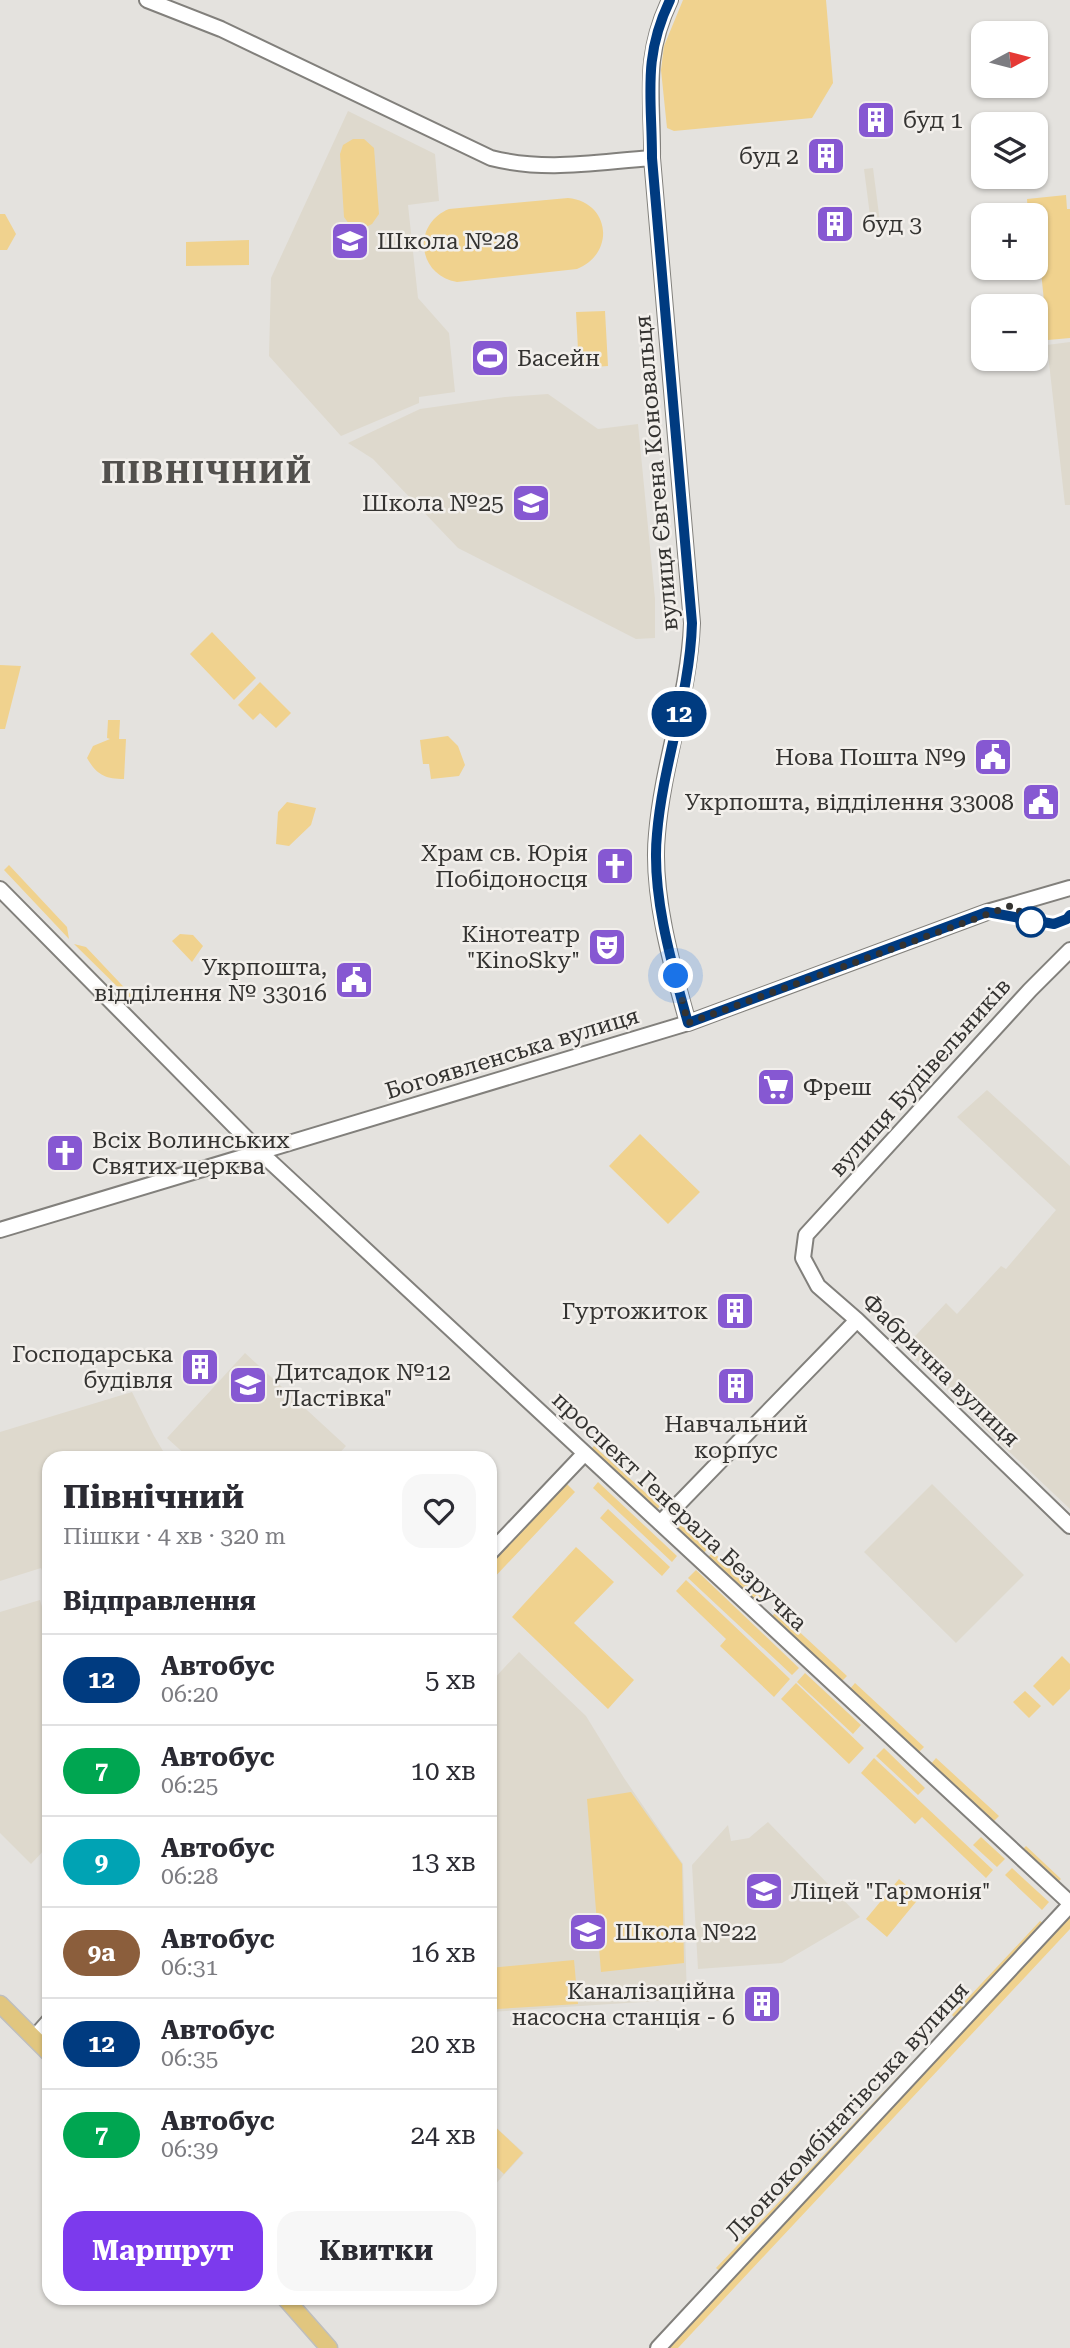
<!DOCTYPE html>
<html lang="uk">
<meta charset="utf-8">
<style>
:root{--surface:#fff;--page:#f7f7f7;--text:#2b2b33;--muted:#7c7c81;--line:#e1e1e2;--accent:#7c3aed}
body{margin:0;font-family:"Roboto Serif",serif;background:var(--page);color:var(--text);height:100vh;display:flex;flex-direction:column;font-size:26px;white-space:nowrap}
*{box-sizing:border-box;margin:0}
p{font-size:23px;color:var(--muted)}
.icon{flex:none;width:38px;height:38px;fill:none;stroke:currentColor;stroke-width:2;stroke-linecap:round;stroke-linejoin:round}
.map{position:relative;flex:1;overflow:hidden}
.panel{position:absolute;left:42px;top:1451px;width:455px;height:854px;display:flex;flex-direction:column;background:var(--surface);border-radius:21px;box-shadow:0 2px 5px #0004}
.panel>*{flex:none}
.badge{padding:0 14px;border-radius:23px;font-size:24px;line-height:46px}
.needle{width:46px;rotate:83deg}
.controls{position:absolute;left:971px;top:21px;display:grid;gap:14px}
.controls a{display:grid;place-items:center;width:77px;height:77px;border-radius:14px;background:var(--surface);box-shadow:0 2px 5px #0004;font-size:35px}
.you{position:absolute;width:35px;height:35px;margin:-18px;border:5px solid #fff;border-radius:50%;background:#1a73e8;box-shadow:0 0 0 10px #1a73e833}
.map>.badge{position:absolute;translate:-50% -50%;box-shadow:0 0 0 4px #fff}
h2{padding:0 21px;font-size:26px;line-height:63px}
.round{display:grid;place-items:center;flex:none;width:74px;height:74px;border-radius:21px;background:var(--page)}
.summary{display:flex;align-items:center;justify-content:space-between;height:119px;padding:0 21px}
h1{font-size:33px;font-weight:700;line-height:52px}
.button{display:flex;gap:14px;margin-top:auto;padding:14px 21px}
.button a{flex:1;height:80px;border-radius:21px;background:var(--accent);color:#fff;font-size:28px;font-weight:700;line-height:80px;text-align:center}
.button a+a{background:var(--page);color:var(--text)}
ul{padding:0;list-style:none}
li{display:flex;align-items:center;gap:21px;height:91px;padding:0 21px;border-top:2px solid var(--line)}
li div{flex:1}
li b{display:block;font-size:26px}
li em{font-style:normal}
li .badge{min-width:77px;font-weight:700;text-align:center}
.map>svg:first-child{display:block}
</style>
<div class="map">
<svg width="1070" height="2348" viewBox="0 0 1070 2348">
<rect width="100%" height="100%" fill="#e4e2de"/>
<path fill="#ded9cd" d="M348 111 435 154 439 201 408 205 418 298 449 333 455 392 419 397V403L341 436 269 356 271 278Z
M873 168 881 230 872 231 864 169Z
M1070 342V505H1065L1047 345Z
M548 394 598 429 638 424 655 599V638L636 639 458 548 373 459 348 443 420 409 505 397Z
M987 1090 1070 1166V1509L982 1426 978 1419 904 1348 946 1303 957 1314 1001 1266 1006 1269 1056 1210 957 1117Z
M245 1353 346 1446 335 1458H189L167 1438Z
M132 1392 154 1436 163 1451 171 1458H49V1588L41 1568 0 1581V1432Z
M932 1484 1024 1575 956 1643 864 1552Z
M40 1600 49 1631V1845L31 1864 0 1833V1612Z
M519 1652 586 1716 624 1778 683 1864 687 1999 490 2012V1683Z
M768 1822 860 1917 782 1963 698 1969 692 1865 728 1825 731 1841 749 1838Z
M490 2122 524 2153 490 2190Z"/>
<path fill="#f0d28e" d="M683 0H826L833 83 812 118 674 131 667 128 661 70 664 46Z
M353 139H364L374 148 379 214 372 224 362 229 349 224 344 217 340 154 343 145Z
M1066 195 1067 209H1070V338L1048 340 1038 242H1036V215H1028L1027 199Z
M568 198C610 202 616 253 577 269L457 282C417 275 412 224 449 209Z
M0 214H5L16 234 7 250H0Z
M249 240V265L186 266V242Z
M605 311 608 366 579 368 576 312Z
M212 632 256 678 234 700 190 654Z
M0 665 21 666 5 729H0Z
M260 682 291 713 276 728 260 713 253 720 238 705Z
M108 720H120L119 739H126L124 779C105 779 97 775 87 758L93 746 110 739 107 738Z
M448 736 458 746 465 765 459 776 431 779 429 764H423L420 740Z
M287 802 316 808 311 825 289 846 276 844 278 812Z
M9 865 67 927 69 939 4 870Z
M180 934 193 935 203 946 192 962 172 941Z
M74 944 86 947 136 1000 134 1003Z
M640 1134 700 1192 668 1224 609 1166Z
M594 1446 660 1506 655 1512 589 1451Z
M565 1482 575 1492 490 1582V1561Z
M598 1482 677 1556 672 1562 593 1488Z
M608 1509 670 1567 662 1576 600 1518Z
M681 1525 707 1549 703 1554 677 1529Z
M576 1547 614 1582 574 1623 634 1680 608 1709 512 1617Z
M713 1552 765 1600 759 1606 708 1557Z
M696 1570 799 1668 792 1675 688 1578Z
M686 1580 790 1679 774 1697 720 1646 726 1639 676 1591Z
M777 1611 847 1676 841 1682 771 1617Z
M1062 1656 1070 1664V1689L1053 1706 1033 1686Z
M805 1673 861 1725 853 1734 797 1682Z
M796 1683 864 1748 849 1764 781 1699Z
M855 1683 924 1747 917 1754 849 1690Z
M1025 1691 1041 1706 1029 1718 1013 1702Z
M884 1748 925 1788 918 1795 876 1756Z
M874 1758 993 1870 986 1878 922 1817 915 1824 861 1773Z
M936 1758 999 1816 992 1823 930 1765Z
M631 1792 682 1864 684 1963 601 1972 587 1799Z
M981 1837 1005 1859 997 1867 973 1845Z
M1026 1846 1061 1879 1058 1882 1023 1849Z
M1012 1868 1049 1902 1042 1910 1005 1875Z
M899 1879 920 1897 887 1937 866 1919Z
M1070 1917V1929L678 2348H667Z
M1040 1921 1043 1923 955 2018 952 2015Z
M574 1960 578 2004 497 2009 495 1992H490V1968Z
M934 2039 938 2043 721 2272 716 2268Z
M490 2122 523 2153 504 2174 490 2161Z"/>
<g fill="none" stroke-linecap="round" stroke-linejoin="round">
<defs>
<path id="secondary" d="M147 0 221 29 491 158C547 172 596 162 652 158
M670 0C642 59 653 97 652 158L692 623C689 695 663 762 657 834 651 892 672 967 688 1023
M0 889 260 1152 1070 1903
M1070 950 1030 990 806 1235 803 1258 818 1286 857 1320 1070 1526
M0 1230 688 1023 987 912 1070 888
M660 1523 857 1320
M490 1553 584 1454
M34 2038 49 2021
M658 2348 1070 1905"/>
<path id="primary" d="M0 2004 49 2053
M285 2298 329 2348"/>
</defs>
<use href="#secondary" stroke="#82807c" stroke-width="18"/>
<use href="#primary" stroke="#bebebd" stroke-width="19"/>
<use href="#secondary" stroke="#fff" stroke-width="14"/>
<use href="#primary" stroke="#e1c67f" stroke-width="16"/>
</g>
<g fill="none" stroke-linecap="round" stroke-linejoin="round">
<defs>
<path id="line" d="M670 0C642 58 652 97 652 158L692 623C690 695 663 762 657 834 651 894 672 965 688 1023L987 912 1054 924 1067 919 1070 915"/>
</defs>
<use href="#line" stroke="#fff" stroke-width="16"/>
<use href="#line" stroke="#003b80" stroke-width="10"/>
<path stroke="#343331" stroke-width="7" stroke-dasharray="0 12.6" d="M676 976 688 1023 1013 905 1031 922"/>
</g>
<defs>
<symbol id="building-square" viewBox="-11 -11 22 22"><rect x="-9" y="-9" width="18" height="18" rx="4" fill="#8658d2" stroke="#f2efeb"/><path d="M-4-6H4V6H1V3H-1V6H-4ZM-2.5-4.3h1.7v1.8h-1.7ZM.8-4.3h1.7v1.8H.8ZM-2.5-1h1.7V.8h-1.7ZM.8-1h1.7V.8H.8Z" fill="#fff"/></symbol>
<symbol id="school-square" viewBox="-11 -11 22 22"><rect x="-9" y="-9" width="18" height="18" rx="4" fill="#8658d2" stroke="#f2efeb"/><path d="M0-5L7-2L0 1L-7-2ZM-4 1L0 2.5L4 1V4Q0 6-4 4Z" fill="#fff"/></symbol>
<symbol id="stadium-square" viewBox="-11 -11 22 22"><rect x="-9" y="-9" width="18" height="18" rx="4" fill="#8658d2" stroke="#f2efeb"/><path d="M0-5a6.5 5 0 1 0 0 10a6.5 5 0 1 0 0-10ZM-3.5-1.8h7v3.6h-7Z" fill="#fff"/></symbol>
<symbol id="civic-square" viewBox="-11 -11 22 22"><rect x="-9" y="-9" width="18" height="18" rx="4" fill="#8658d2" stroke="#f2efeb"/><path d="M-.6-6.5H3V-4.5H.6V-3L4-1V1h2V6H-6V1h2V-1L-.6-3ZM-1.2 2.5V6h2.4V2.5Z" fill="#fff"/></symbol>
<symbol id="church-square" viewBox="-11 -11 22 22"><rect x="-9" y="-9" width="18" height="18" rx="4" fill="#8658d2" stroke="#f2efeb"/><path d="M-1.2-6h2.4v3.5h3.3v2.4h-3.3V6h-2.4V-.1h-3.3v-2.4h3.3Z" fill="#fff"/></symbol>
<symbol id="theatre-square" viewBox="-11 -11 22 22"><rect x="-9" y="-9" width="18" height="18" rx="4" fill="#8658d2" stroke="#f2efeb"/><path d="M-5-5.5Q0-4 5-5.5V0Q5 5 0 6Q-5 5-5 0ZM-3.3-2.5H-1v1.5H-3.3ZM1-2.5H3.3v1.5H1ZM-2.8 1Q0 5.5 2.8 1Z" fill="#fff"/></symbol>
<symbol id="supermarket-square" viewBox="-11 -11 22 22"><rect x="-9" y="-9" width="18" height="18" rx="4" fill="#8658d2" stroke="#f2efeb"/><path d="M-6-5.5h2.5l.6 2H6L4.5 2H-2.5L-4.4-4H-6ZM-1.5 3.2a1.3 1.3 0 1 0 .1 0ZM3 3.2a1.3 1.3 0 1 0 .1 0Z" fill="#fff"/></symbol>
</defs>
<g fill-rule="evenodd">
<use href="#building-square" x="854" y="98" width="44" height="44"/>
<use href="#building-square" x="804" y="134" width="44" height="44"/>
<use href="#building-square" x="813" y="202" width="44" height="44"/>
<use href="#school-square" x="328" y="219" width="44" height="44"/>
<use href="#stadium-square" x="468" y="336" width="44" height="44"/>
<use href="#school-square" x="509" y="481" width="44" height="44"/>
<use href="#civic-square" x="971" y="735" width="44" height="44"/>
<use href="#civic-square" x="1019" y="780" width="44" height="44"/>
<use href="#church-square" x="593" y="844" width="44" height="44"/>
<use href="#theatre-square" x="585" y="925" width="44" height="44"/>
<use href="#civic-square" x="332" y="958" width="44" height="44"/>
<use href="#supermarket-square" x="754" y="1065" width="44" height="44"/>
<use href="#church-square" x="43" y="1131" width="44" height="44"/>
<use href="#building-square" x="713" y="1289" width="44" height="44"/>
<use href="#building-square" x="178" y="1345" width="44" height="44"/>
<use href="#school-square" x="226" y="1363" width="44" height="44"/>
<use href="#building-square" x="714" y="1364" width="44" height="44"/>
<use href="#school-square" x="742" y="1869" width="44" height="44"/>
<use href="#school-square" x="566" y="1910" width="44" height="44"/>
<use href="#building-square" x="740" y="1982" width="44" height="44"/>
</g>
<circle fill="#fff" stroke="#003b80" stroke-width="3.5" cx="1031" cy="922" r="14"/>
<g text-anchor="middle" stroke-width="5" stroke-linejoin="round" paint-order="stroke">
<g font-size="23" fill="#343331" stroke="#f2efeb" text-anchor="end">
<text x="903" y="128" text-anchor="start">буд 1</text>
<text x="799" y="164">буд 2</text>
<text x="862" y="232" text-anchor="start">буд 3</text>
<text x="377" y="249" text-anchor="start">Школа №28</text>
<text x="517" y="366" text-anchor="start">Басейн</text>
<text x="504" y="511">Школа №25</text>
<text x="966" y="765">Нова Пошта №9</text>
<text x="1014" y="810">Укрпошта, відділення 33008</text>
<text x="588" y="861">Храм св. Юрія<tspan x="588" dy="26">Побідоносця</tspan></text>
<text x="580" y="942">Кінотеатр<tspan x="580" dy="26">"KinoSky"</tspan></text>
<text x="327" y="975">Укрпошта,<tspan x="327" dy="26">відділення № 33016</tspan></text>
<text x="803" y="1095" text-anchor="start">Фреш</text>
<text x="92" y="1148" text-anchor="start">Всіх Волинських<tspan x="92" dy="26">Святих церква</tspan></text>
<text x="708" y="1319">Гуртожиток</text>
<text x="173" y="1362">Господарська<tspan x="173" dy="26">будівля</tspan></text>
<text x="275" y="1380" text-anchor="start">Дитсадок №12<tspan x="275" dy="26">"Ластівка"</tspan></text>
<text x="736" y="1432" text-anchor="middle">Навчальний<tspan x="736" dy="26">корпус</tspan></text>
<text x="791" y="1899" text-anchor="start">Ліцей "Гармонія"</text>
<text x="615" y="1940" text-anchor="start">Школа №22</text>
<text x="735" y="1999">Каналізаційна<tspan x="735" dy="26">насосна станція - 6</tspan></text>
</g>
<g font-size="23" fill="#343331" stroke="#f2efeb">
<text transform="translate(656 473) rotate(-95)" y="8">вулиця Євгена Коновальця</text>
<text transform="translate(512 1053) rotate(-17)" y="8">Богоявленська вулиця</text>
<text transform="translate(920 1077) rotate(-48)" y="8">вулиця Будівельників</text>
<text transform="translate(941 1370) rotate(44)" y="8">Фабрична вулиця</text>
<text transform="translate(680 1511) rotate(43)" y="8">проспект Генерала Безручка</text>
<text transform="translate(847 2111) rotate(-47)" y="8">Льонокомбінатівська вулиця</text>
</g>
<g font-size="30" font-weight="bold" letter-spacing="2" fill="#52504d" stroke="#f2efeb">
<text x="207" y="483">ПІВНІЧНИЙ</text>
</g>
</g>
</svg>
<div class="controls">
<a><svg class="needle" viewBox="-14 -14 28 28"><path d="M0-13l5 13h-10z" fill="#e53935"/><path d="M0 13l5-13h-10z" fill="#7c7c81"/></svg></a>
<a><svg class="icon" aria-label="layers" viewBox="0 0 24 24"><path d="M12 4l9 5-9 5-9-5zM3 14l9 5 9-5"/></svg></a>
<a>+</a>
<a>−</a>
</div>
<div class="you" style="left:676px;top:976px"></div>
<b class="badge" style="left:679px;top:714px;background:#003b80;color:#fff">12</b>
<section class="panel">
<div class="summary"><div><h1>Північний</h1><p>Пішки · 4 хв · 320 m</p></div><a class="round"><svg class="icon" aria-label="heart" viewBox="0 0 24 24"><path d="M12 20l-8-8c-3-5 5-10 8-4 3-6 11-1 8 4z"/></svg></a></div>
<h2>Відправлення</h2>
<ul>
<li><span class="badge" style="background:#003b80;color:#fff">12</span><div><b>Автобус</b><p>06:20</p></div><em>5 хв</em></li>
<li><span class="badge" style="background:#00a651;color:#fff">7</span><div><b>Автобус</b><p>06:25</p></div><em>10 хв</em></li>
<li><span class="badge" style="background:#00a3b4;color:#fff">9</span><div><b>Автобус</b><p>06:28</p></div><em>13 хв</em></li>
<li><span class="badge" style="background:#8b5e3c;color:#fff">9а</span><div><b>Автобус</b><p>06:31</p></div><em>16 хв</em></li>
<li><span class="badge" style="background:#003b80;color:#fff">12</span><div><b>Автобус</b><p>06:35</p></div><em>20 хв</em></li>
<li><span class="badge" style="background:#00a651;color:#fff">7</span><div><b>Автобус</b><p>06:39</p></div><em>24 хв</em></li>
</ul>
<div class="button"><a>Маршрут</a><a>Квитки</a></div>
</section>
</div>
